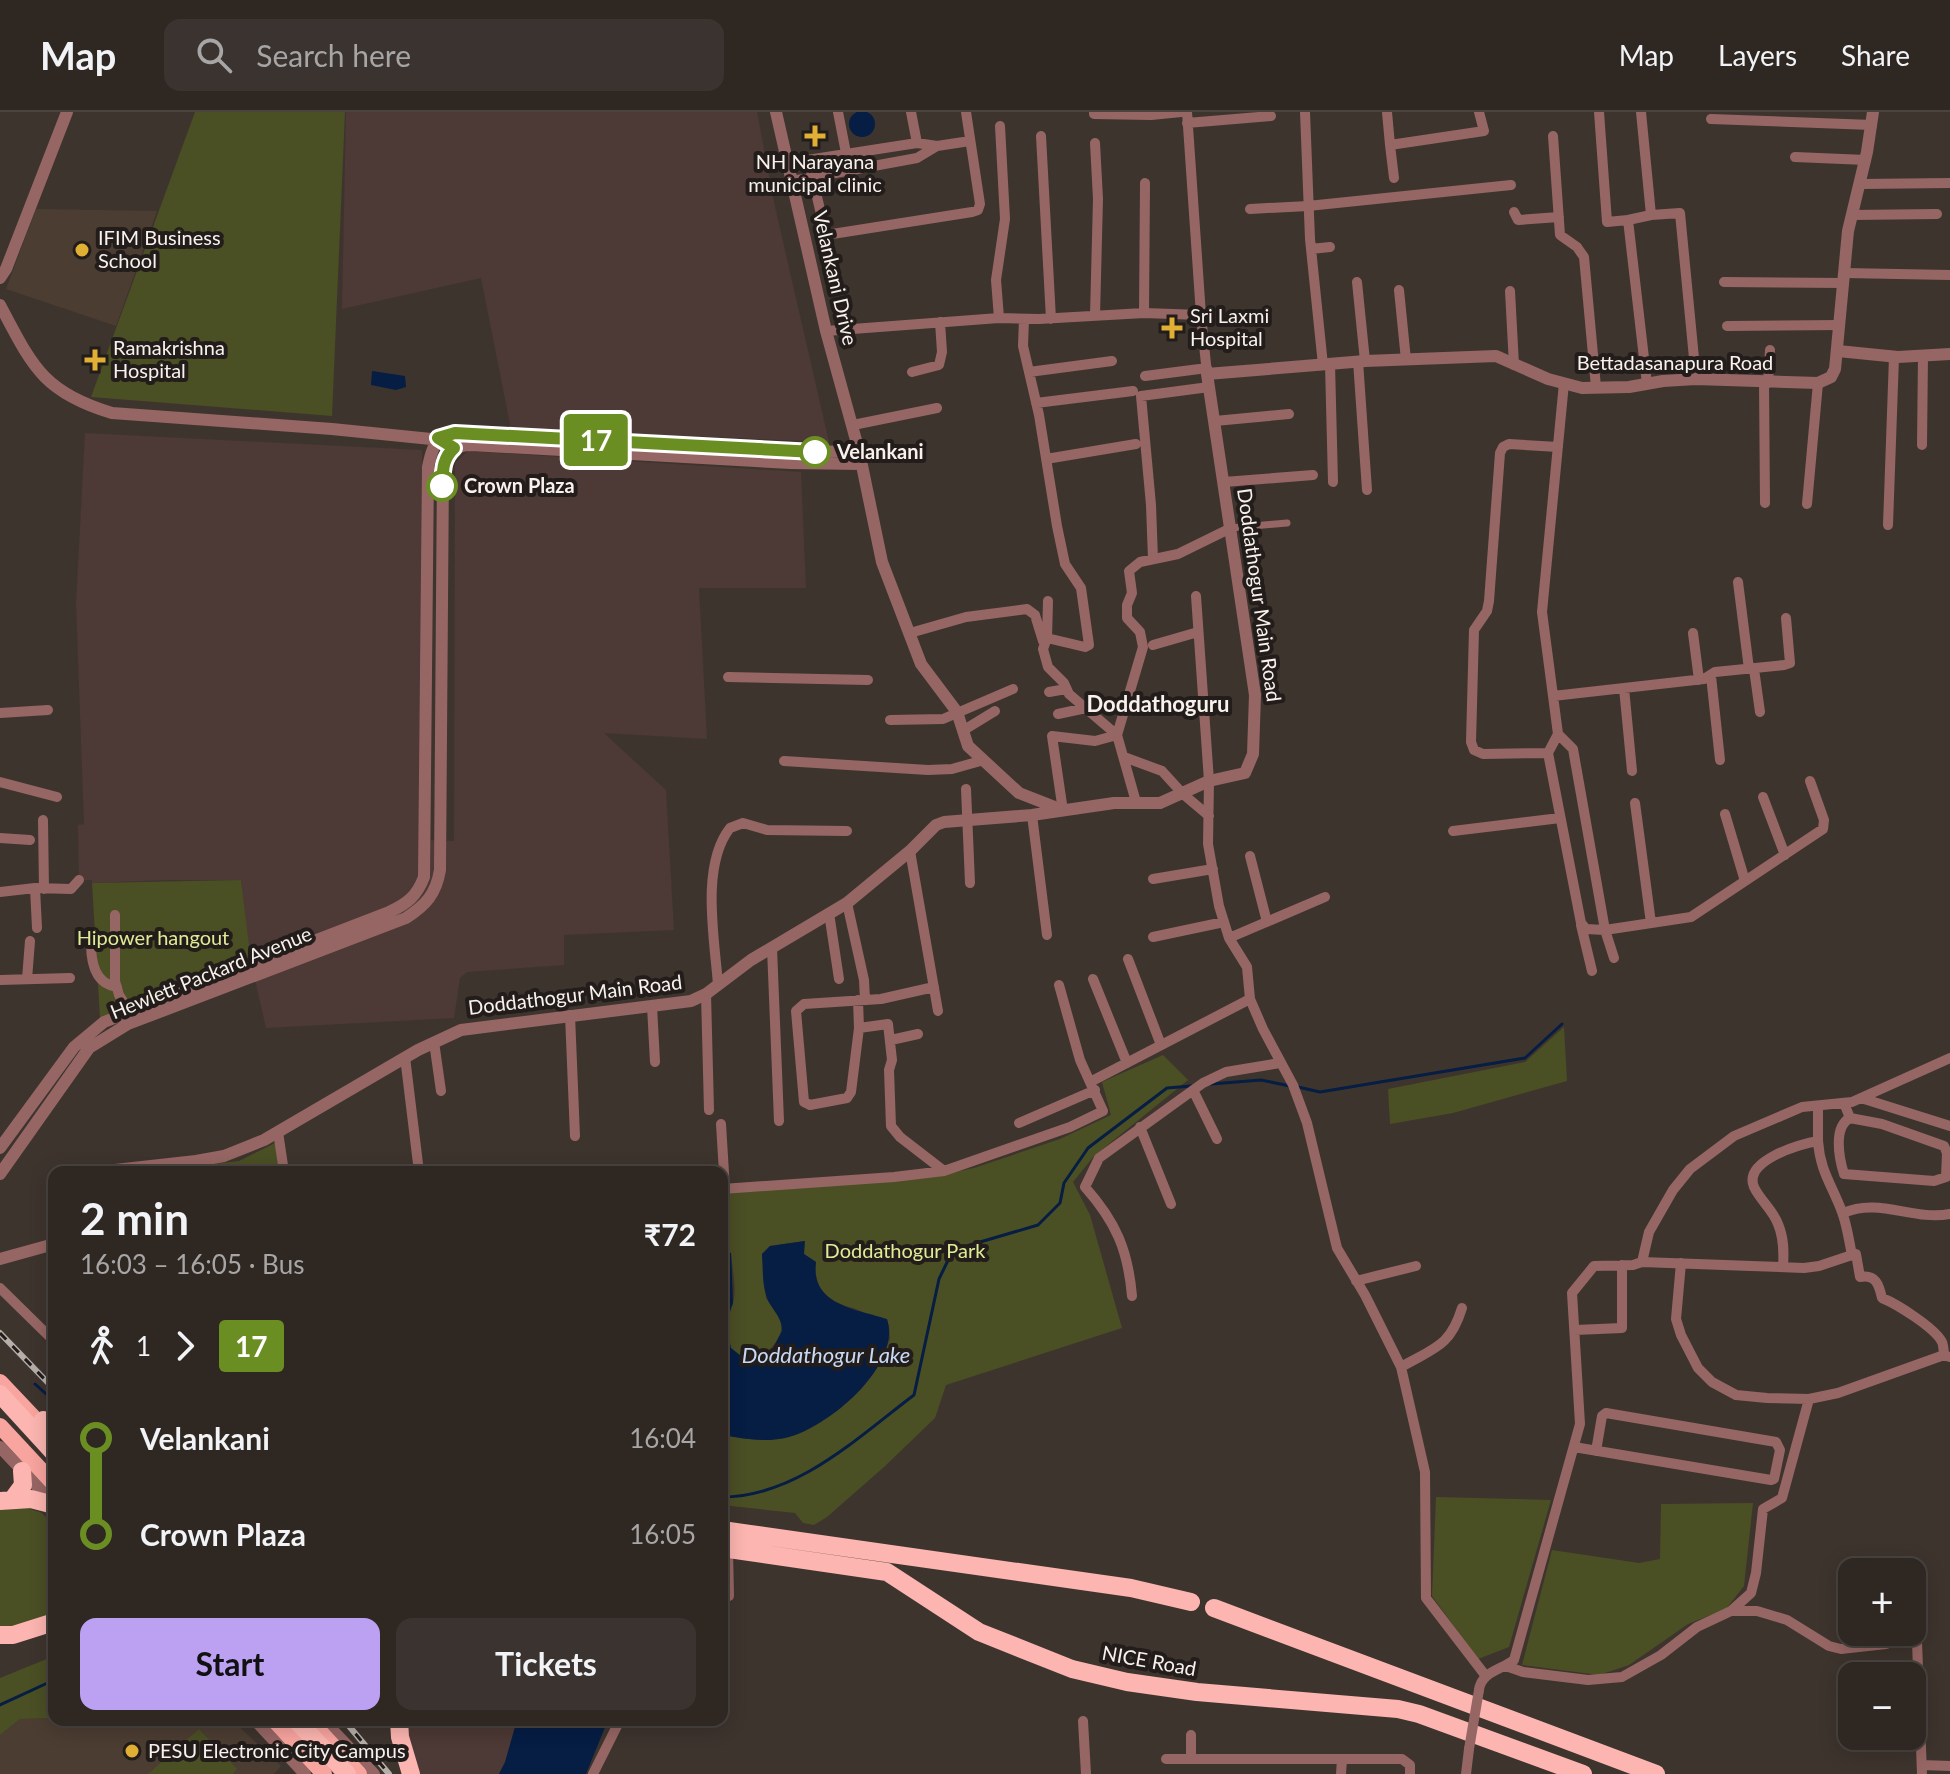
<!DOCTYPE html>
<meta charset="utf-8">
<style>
:root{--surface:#2e2722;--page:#3a332f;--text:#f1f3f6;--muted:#a7a5a5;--line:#494440;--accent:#bca0f2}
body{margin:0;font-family:Lato,sans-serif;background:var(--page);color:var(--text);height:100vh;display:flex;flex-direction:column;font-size:30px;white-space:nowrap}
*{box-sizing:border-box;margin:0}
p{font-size:26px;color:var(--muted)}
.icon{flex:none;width:44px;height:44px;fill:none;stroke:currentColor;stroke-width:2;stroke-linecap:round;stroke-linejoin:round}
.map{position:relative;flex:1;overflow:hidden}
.sheet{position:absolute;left:48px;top:1054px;width:680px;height:560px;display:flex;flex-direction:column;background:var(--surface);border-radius:16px;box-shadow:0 4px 20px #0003,0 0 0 2px var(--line)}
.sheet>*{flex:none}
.badge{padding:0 16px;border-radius:6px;font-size:28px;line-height:52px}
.buttons{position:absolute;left:1838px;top:1446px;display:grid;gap:16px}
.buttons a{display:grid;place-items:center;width:88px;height:88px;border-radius:16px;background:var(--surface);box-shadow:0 4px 20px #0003,0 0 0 2px var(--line);font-size:40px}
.map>.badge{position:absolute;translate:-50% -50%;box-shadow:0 0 0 4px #fff}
.legs{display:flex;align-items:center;gap:12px;height:88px;padding:0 32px;font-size:26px}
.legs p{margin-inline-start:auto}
.summary{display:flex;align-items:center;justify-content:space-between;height:136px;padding:0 32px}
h1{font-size:44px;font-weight:700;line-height:60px}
.action{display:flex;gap:16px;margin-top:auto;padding:16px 32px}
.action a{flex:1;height:92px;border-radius:16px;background:var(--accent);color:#111;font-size:32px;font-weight:700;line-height:92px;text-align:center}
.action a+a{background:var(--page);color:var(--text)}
ul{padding:0 32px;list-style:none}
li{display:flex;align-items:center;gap:28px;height:96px;font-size:30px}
li i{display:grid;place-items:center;width:12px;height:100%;margin:0 10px;background:currentColor}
li i::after{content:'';width:20px;height:20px;margin:-10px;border:6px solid;border-radius:50%;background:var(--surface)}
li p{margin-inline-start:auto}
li:first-child i{background:linear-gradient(#0000 50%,currentColor 0)}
li:last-child i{background:linear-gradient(currentColor 50%,#0000 0)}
header{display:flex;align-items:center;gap:48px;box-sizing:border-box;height:112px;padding:0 40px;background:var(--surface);border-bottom:2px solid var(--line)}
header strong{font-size:38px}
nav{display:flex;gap:44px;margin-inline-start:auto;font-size:28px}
.search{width:560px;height:72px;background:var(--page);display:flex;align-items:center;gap:20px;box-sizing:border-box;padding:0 28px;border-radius:16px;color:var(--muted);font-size:30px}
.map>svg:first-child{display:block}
</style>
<header>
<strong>Map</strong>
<div class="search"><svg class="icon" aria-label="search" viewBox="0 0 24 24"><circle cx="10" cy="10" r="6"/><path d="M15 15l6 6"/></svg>Search here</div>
<nav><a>Map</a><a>Layers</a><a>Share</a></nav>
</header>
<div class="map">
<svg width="1950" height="1662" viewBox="0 0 1950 1662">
<rect width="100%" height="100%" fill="#3e342e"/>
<path fill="#4d3935" d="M346 0H757L775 95 829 330 511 317 481 166 342 197Z
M85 321 422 338V728L454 729 455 351 468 339 801 360 806 476H699L707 627 604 621 666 678 674 818 564 823V853L467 860 460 866 454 906 266 916 249 841 241 768H169L92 771V768H79L78 713 84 712 76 491Z
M403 1608H517L505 1651 499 1662H417Z"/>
<path fill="#4c3d32" d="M36 97 157 99 116 214 6 177Z
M54 1606V1608H232L281 1654 274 1662H0V1623L20 1607Z"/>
<path fill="#4b4f24" d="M195 0H345L332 304 91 285Z
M241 768 251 849 100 906 92 771Z
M1564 915 1567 969 1453 1001 1390 1012 1388 977 1525 950Z
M1163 943 1188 968 1094 1044 1073 1070 1090 1103 1122 1216 946 1273 935 1306 884 1355 827 1405 814 1413 803 1411 795 1401 722 1393V1323L758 1328 779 1327 861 1277 877 1256 890 1227 889 1213C878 1208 865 1200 853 1196 829 1190 813 1177 816 1150L804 1142V1129L770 1134 762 1142 766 1186 782 1209C784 1236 745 1265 729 1233 722 1218 729 1206 733 1191 737 1177 732 1156 731 1141L722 1139V1081L935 1064 974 1056 1060 1027 1111 1003 1102 970Z
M275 1031 279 1060H146L239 1049Z
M1436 1385 1551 1388 1509 1535 1478 1547 1432 1484Z
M1753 1391 1744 1474 1726 1497 1688 1512 1629 1553 1599 1563 1522 1553 1552 1438 1639 1451 1660 1447 1661 1392Z
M22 1394 42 1401 54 1414V1503L17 1515 0 1516V1395Z
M54 1544V1606L20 1607 0 1623V1566Z
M199 1617 237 1657 233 1662H148Z"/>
<path fill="#061d44" d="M849 12a13 13 0 1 1 26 0a13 13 0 1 1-26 0Z
M372 259 405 264 406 275 396 278 371 273Z
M805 1129 804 1142 816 1150C810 1193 856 1197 887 1207 902 1253 830 1314 789 1325 767 1331 745 1327 722 1323V1139L731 1141 733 1191 726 1209 731 1236 741 1244 758 1246 773 1236 782 1219C782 1203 770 1197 766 1183 762 1170 763 1155 762 1142L770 1134Z
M517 1608H608L586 1662H499L505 1650Z"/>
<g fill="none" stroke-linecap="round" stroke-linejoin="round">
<path stroke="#061d44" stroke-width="3" d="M1211 972 1261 968 1290 974
M1298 975 1320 980 1525 946 1562 912
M35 1272 54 1289
M722 1385C797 1385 858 1325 914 1283L939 1167 953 1138 1038 1113 1060 1091 1064 1071 1088 1036 1167 976 1191 974
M0 1593 54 1568"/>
<path stroke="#966664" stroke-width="7" d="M1231 416 1287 411"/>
<path stroke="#966664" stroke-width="10" d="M838 0 846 41
M911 0 917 31
M1094 0V2L1151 3 1181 0
M1187 0 1201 203
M1305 0 1310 127 1323 253
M1387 0 1390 33 1484 19 1479 0
M1599 0 1607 110 1628 108
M1641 0 1651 103 1628 108 1647 272
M1711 7 1872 13
M1187 11 1271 4
M1041 24 1051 207
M1553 24 1560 123 1577 135 1584 145 1596 275
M1390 33 1394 66
M1795 45 1866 48
M808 47 826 123 972 100 978 98 980 92 966 0
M788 51 917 31 937 34 970 29
M792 69 917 46 937 34
M1860 72 1950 71
M1250 97 1308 94 1511 73
M1514 100 1518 108 1559 105
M1651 103 1680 101 1696 267
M1852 103 1937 102
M1311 137 1330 135
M1845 161 1950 163
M1357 170 1365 249
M1724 170 1844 171
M1399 178 1406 248
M1510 179 1514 253
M1144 201 1145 71
M1095 204 1098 87 1095 31
M999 206 996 168 1005 107 1000 14
M1024 207 1023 234 1039 303 1057 414 1065 452 1081 476 1089 533 1085 535 1047 526
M1727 214 1840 213
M826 219 999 206 1039 207 1144 201 1201 203 1207 262
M1358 249 1367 378
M1330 252 1333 370
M912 260 939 253 942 240 940 210
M1029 260 1112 249
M1145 264 1207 256
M1564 271 1542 500 1558 622 1573 637 1605 818 1691 805 1823 717 1824 708 1810 669
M1764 271 1765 391
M1768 271 1770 238
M1036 291 1133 279
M1215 309 1289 302
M853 313 937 296
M1922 333 1923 243
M1046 347 1136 332
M1224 370 1313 363
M1807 392 1818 271
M1888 413 1894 245
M1153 447 1151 393 1141 284 1209 275
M1738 470 1749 557
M1196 484 1209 669 1208 732 1219 794 1229 826 1247 855 1250 887 1263 917 1293 973 1307 1011 1337 1136 1365 1183 1401 1255 1425 1360 1426 1486 1485 1563
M1048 489 1047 526 1043 537 1048 555 1064 571 1069 582 1117 623 1136 690
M910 521 966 505 1027 497 1035 503 1043 529
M1693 521 1699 568
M1153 533 1198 520
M1754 557 1760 600
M1711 564 1720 648
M728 565 868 568
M1624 576 1632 659
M1049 580 1066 577
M1553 584 1704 567 1715 560 1784 553 1790 551 1786 506
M0 601 48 598
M1058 602 1086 596
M890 608 943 607 1013 577
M964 618 995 599
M1558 622 1548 641 1581 811 1586 817 1605 818 1614 846
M1548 641 1483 642 1474 638 1471 630 1474 518 1487 499 1489 489 1500 341 1503 335 1509 332 1558 335
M1124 645 1162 659 1183 682 1209 704
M784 649 928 658 952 657 984 648
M0 670 57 685
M966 677 970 771
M1763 685 1785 743
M1635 691 1651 811
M1063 699 1052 624 1095 629 1117 623 1143 535 1140 520 1127 506V493L1132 481 1129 459 1140 450 1178 442 1231 416
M1725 702 1745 769
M1032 703 1047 823
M43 708 44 777
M1453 719 1560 706
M0 726 30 728
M910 739 938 899
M1250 744 1267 810
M1153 767 1213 757
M35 776 37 816
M0 780 35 776 71 777 79 768
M847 791 864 868 865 888
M829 801 839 867
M115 803V869L119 883 129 899
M1581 813 1592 859
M1153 825 1224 810
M1229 826 1325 785
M91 831C91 851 95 872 117 875
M772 836 779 1009
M1128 847 1161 933
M27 867 30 829
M1093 867 1127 951
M0 868 70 866
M718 873C715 829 700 754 730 716L743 711 767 718 847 719
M706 882 709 998
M858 888 859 916 851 980 847 986 810 993 804 990 796 899 804 892 881 887 934 875
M652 894 655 950
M570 903 575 1024
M859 916 888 912 892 948 889 958 891 1014 900 1025 944 1059
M891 928 918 922
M434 930 441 979
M405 945 419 1060
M1092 969 1250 887
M1193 978 1217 1027
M1861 986 1950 1014
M1844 991 1850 1006 1882 1012 1944 1034 1947 1041 1946 1065 1934 1069 1844 1062C1839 1046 1833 1015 1850 1006
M1019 1011 1095 978
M721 1012 725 1077
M1140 1015 1171 1092
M278 1020 284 1060
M1818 1029C1820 1059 1832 1073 1842 1100 1847 1113 1849 1129 1852 1143L1856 1142 1860 1165C1876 1162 1879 1173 1882 1186 1897 1192 1935 1216 1942 1230 1943 1231 1944 1241 1944 1243
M722 1077 894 1065 944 1059 1070 1015 1103 999 1080 948 1059 873
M1843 1101C1879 1085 1913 1109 1950 1102
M1642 1150 1649 1120 1673 1078 1690 1057 1734 1024 1802 995 1852 990 1950 946
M1681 1151 1676 1207 1681 1223 1698 1256 1712 1270 1736 1283 1767 1286 1809 1287 1838 1281 1944 1243 1950 1245
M1783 1155C1784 1140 1784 1126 1778 1112 1773 1098 1760 1088 1754 1075 1743 1049 1799 1032 1818 1029V994
M1356 1169 1416 1154
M0 1176 54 1229
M1132 1184C1128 1138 1116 1110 1085 1075L1099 1046 1203 971 1226 960 1280 951
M1575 1218 1622 1216V1153
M1401 1255C1434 1236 1450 1235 1462 1196
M1574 1335 1771 1368 1774 1367 1780 1338 1776 1330 1606 1301 1602 1304 1596 1339
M722 1488 729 1484 728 1437
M1731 1499 1751 1481 1756 1461 1763 1397 1782 1386 1809 1287
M1506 1554 1523 1560 1588 1568 1622 1565 1661 1543 1697 1515 1731 1499H1757L1787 1508 1829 1534 1841 1537 1886 1532 1906 1522 1912 1523 1917 1530 1922 1662
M1479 1578C1481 1560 1501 1558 1514 1548L1580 1312 1572 1181 1594 1154 1633 1153 1642 1150 1804 1156 1819 1154 1852 1143
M1083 1609 1086 1662
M1166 1647H1402L1410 1653V1662
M1191 1647V1623
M1922 1653 1950 1654
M593 1662 620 1608
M1341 1662 1342 1647
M1466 1662 1469 1637"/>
<path stroke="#966664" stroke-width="12" d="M776 0 826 219 859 339 882 450 921 552 957 600 968 634 1019 681 1060 697
M0 166 6 157 67 0
M0 193C32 253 42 280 112 301L332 317 441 328
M1838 239 1898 245 1950 242
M0 1036 74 935 104 910 389 800C407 792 417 784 424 765L428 355C434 326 439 321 470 321L815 340 859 339
M97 1060 196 1049 224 1044 264 1028 418 938 461 918 691 889 706 882 751 848 847 791 910 739 936 713 944 710 1032 703 1114 691H1160L1209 669 1245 661 1253 642 1255 583 1207 262 1365 249 1496 244 1548 267 1582 276 1629 275 1663 269 1696 267 1818 271 1831 265 1835 257 1848 119 1867 40 1873 0
M0 1062 89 936 128 912 406 806C426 793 436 782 440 758L443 355C449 340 454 333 471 333L791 351 861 352
M0 1147 54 1132
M0 1335 54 1392
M255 1608 305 1662
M323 1608 374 1662"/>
<path stroke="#f8a49f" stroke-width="16" d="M0 1270 54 1327
M0 1314 54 1372
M274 1608 324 1662
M309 1608 359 1662"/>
<path stroke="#fcb5b0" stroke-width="18" d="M0 1282 54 1341
M43 1308 54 1315
M12 1388 23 1373 22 1359
M0 1389 31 1387 54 1393
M722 1418 1131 1476 1191 1490
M722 1436 887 1460 979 1520 1072 1557 1127 1570 1197 1580 1398 1597 1419 1602 1583 1662
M1214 1496 1656 1662
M0 1523H13L54 1510
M296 1608 347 1662
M399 1608 400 1625 411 1662"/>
<defs>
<path id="rail" d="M0 1221 54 1277
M344 1608 389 1662"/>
</defs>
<use href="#rail" stroke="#b6aea9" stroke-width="6"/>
<use href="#rail" stroke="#221d1a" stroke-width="3" stroke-dasharray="9" stroke-linecap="butt"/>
<path stroke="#966664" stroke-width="10" d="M1469 1637 1479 1578"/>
</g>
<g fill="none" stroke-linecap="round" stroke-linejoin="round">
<defs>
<path id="line-1" d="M442 374C443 359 442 347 454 336L438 326 455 321 815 340"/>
</defs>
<use href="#line-1" stroke="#fff" stroke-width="18"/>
<use href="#line-1" stroke="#6b8e23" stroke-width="12"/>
</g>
<g fill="#e1af34" stroke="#221d1a" stroke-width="3">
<path d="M811 12h8v8h8v8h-8v8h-8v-8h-8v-8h8z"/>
<circle cx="82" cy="138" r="8"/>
<path d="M1168 204h8v8h8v8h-8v8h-8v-8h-8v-8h8z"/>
<path d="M91 236h8v8h8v8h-8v8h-8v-8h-8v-8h8z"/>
<circle cx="132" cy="1639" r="8"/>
</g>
<g fill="#fff" stroke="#6b8e23" stroke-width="4">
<circle cx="815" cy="340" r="14"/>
<circle cx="442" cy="374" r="14"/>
</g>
<g text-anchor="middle" stroke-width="8" stroke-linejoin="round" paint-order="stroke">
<g font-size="20" fill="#f8f1ed" stroke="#221d1a" text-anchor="start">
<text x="815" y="57" text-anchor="middle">NH Narayana<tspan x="815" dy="23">municipal clinic</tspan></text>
<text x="98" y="133">IFIM Business<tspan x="98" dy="23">School</tspan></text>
<text x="1190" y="211">Sri Laxmi<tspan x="1190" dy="23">Hospital</tspan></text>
<text x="113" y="243">Ramakrishna<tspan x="113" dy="23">Hospital</tspan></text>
<text x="148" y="1646">PESU Electronic City Campus</text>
</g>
<g font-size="20" fill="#f8f1ed" stroke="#221d1a">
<text transform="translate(835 166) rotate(77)" y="7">Velankani Drive</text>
<text x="1675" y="258">Bettadasanapura Road</text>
<text transform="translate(1259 483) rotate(82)" y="7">Doddathogur Main Road</text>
<text transform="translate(211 861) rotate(-22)" y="7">Hewlett Packard Avenue</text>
<text transform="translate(575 883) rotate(-7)" y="7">Doddathogur Main Road</text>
<text transform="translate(1149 1549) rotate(10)" y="7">NICE Road</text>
</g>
<g font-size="20" font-weight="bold" fill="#f8f1ed" stroke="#221d1a" text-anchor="start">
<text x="837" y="347">Velankani</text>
<text x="464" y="381">Crown Plaza</text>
</g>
<g font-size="20" fill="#e1eb95" stroke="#221d1a">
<text x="153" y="833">Hipower hangout</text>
<text x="905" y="1146">Doddathogur Park</text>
</g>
<g font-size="22" font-weight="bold" fill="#f8f1ed" stroke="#221d1a">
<text x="1158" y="600">Doddathoguru</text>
</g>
<g font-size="22" font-style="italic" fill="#c7d9f5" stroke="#221d1a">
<text x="826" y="1251">Doddathogur Lake</text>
</g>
</g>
</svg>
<div class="buttons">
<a>+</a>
<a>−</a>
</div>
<b class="badge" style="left:596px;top:328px;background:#6b8e23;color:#fff">17</b>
<section class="sheet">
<div class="summary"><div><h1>2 min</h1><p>16:03 – 16:05 · Bus</p></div><b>₹72</b></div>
<div class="legs"><svg class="icon" aria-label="walk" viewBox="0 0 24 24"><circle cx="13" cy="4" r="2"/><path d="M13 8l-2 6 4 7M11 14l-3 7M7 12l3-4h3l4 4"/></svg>1<svg class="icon" aria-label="forward" viewBox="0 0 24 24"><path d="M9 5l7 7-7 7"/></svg><b class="badge" style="background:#6b8e23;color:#fff">17</b></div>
<ul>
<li><i style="color:#6b8e23"></i><b>Velankani</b><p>16:04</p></li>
<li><i style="color:#6b8e23"></i><b>Crown Plaza</b><p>16:05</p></li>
</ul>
<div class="action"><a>Start</a><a>Tickets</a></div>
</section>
</div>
